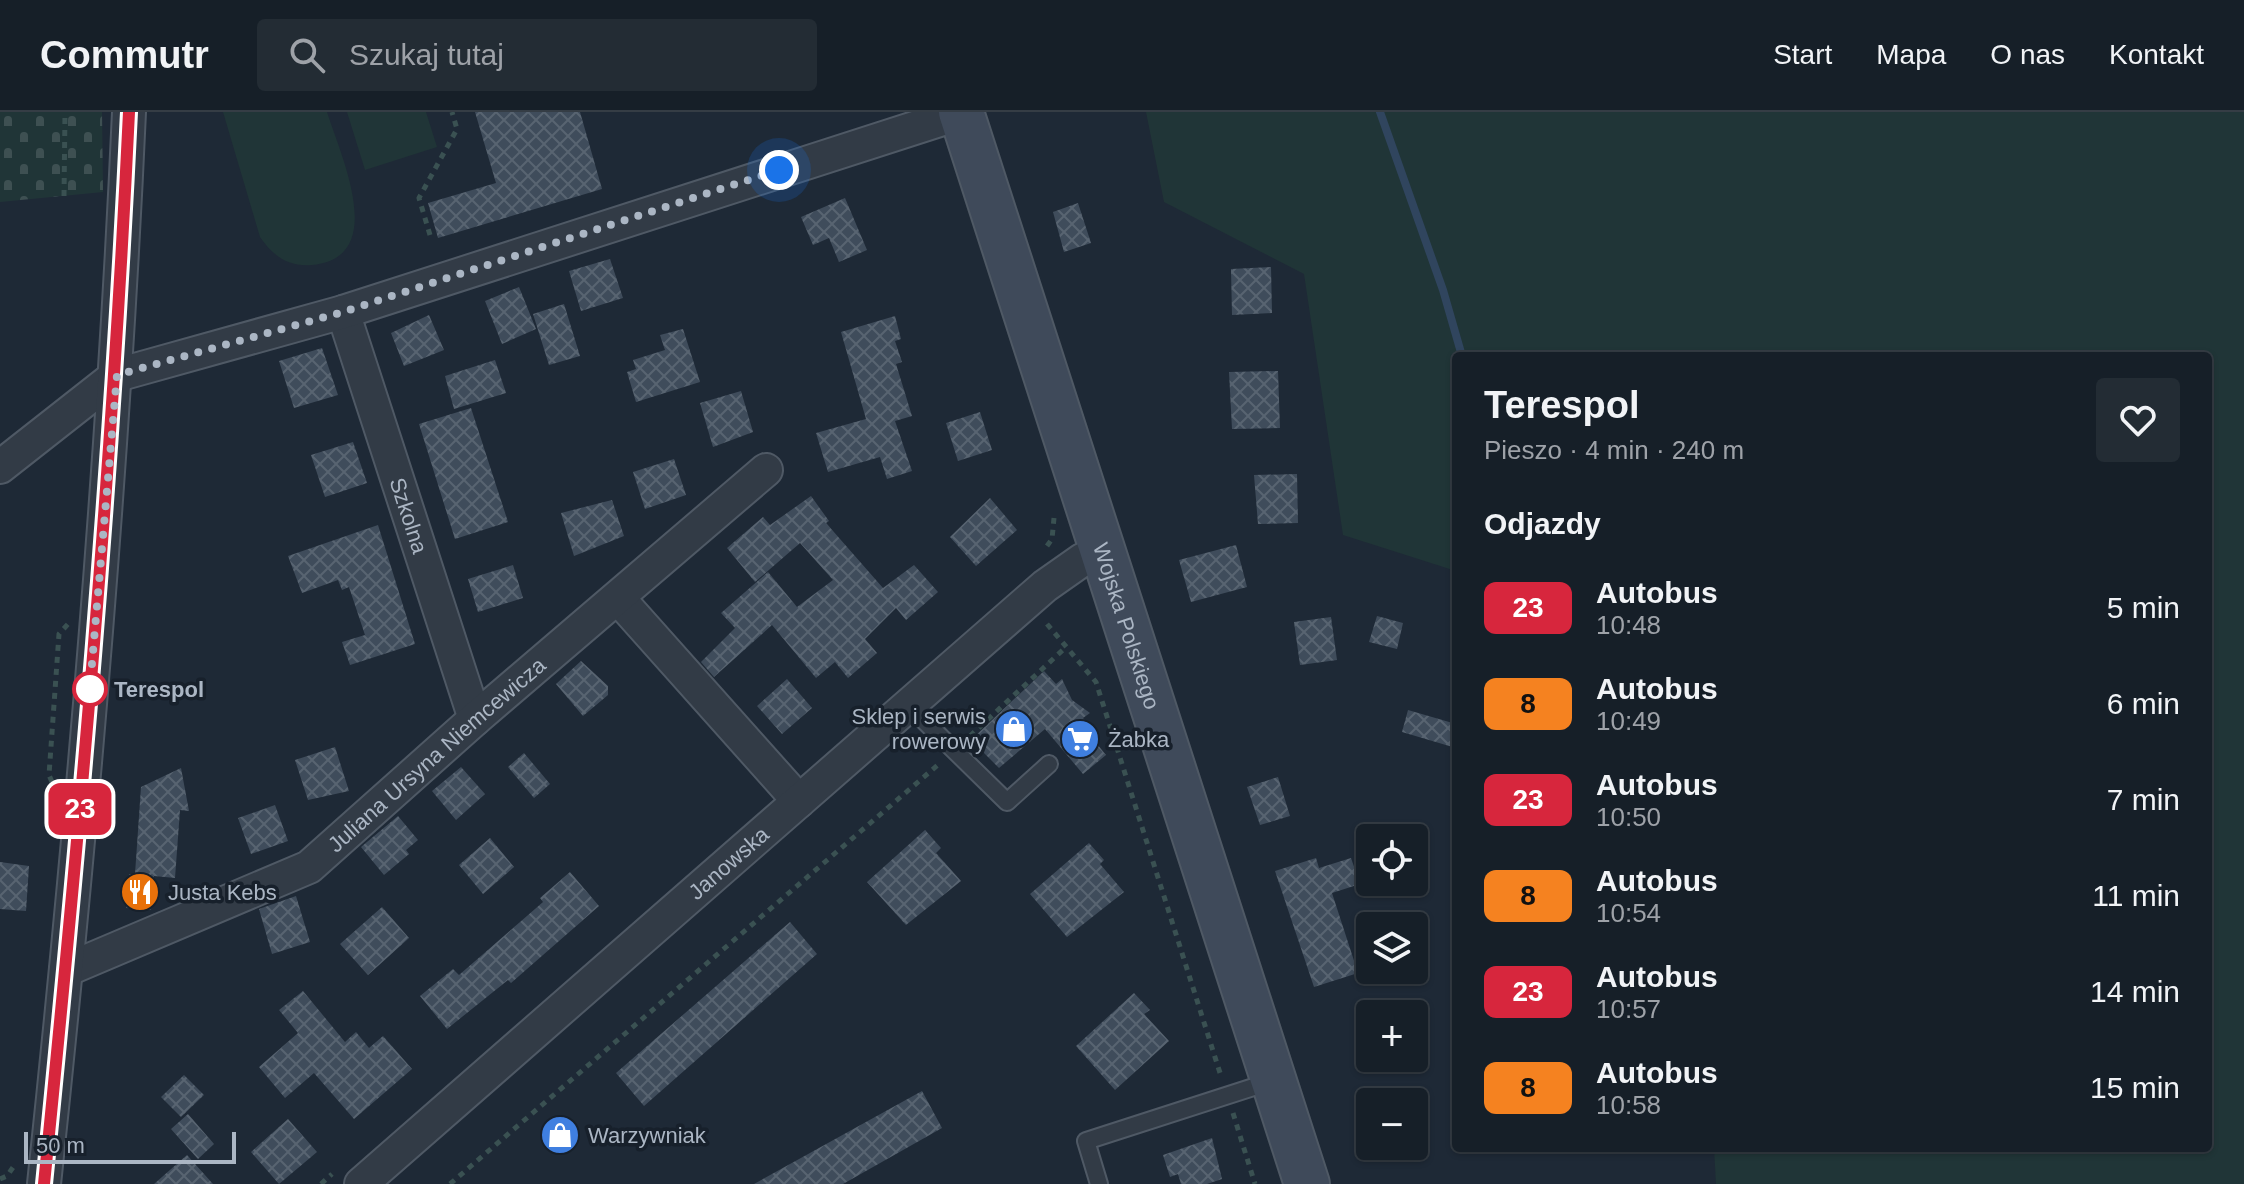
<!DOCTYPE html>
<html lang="pl">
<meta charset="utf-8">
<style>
:root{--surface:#161f28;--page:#232c34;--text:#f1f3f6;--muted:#9ea2a8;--line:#353d45}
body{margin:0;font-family:Helvetica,sans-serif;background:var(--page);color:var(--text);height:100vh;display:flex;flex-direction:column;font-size:30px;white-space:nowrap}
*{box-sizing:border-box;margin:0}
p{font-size:26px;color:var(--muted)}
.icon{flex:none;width:44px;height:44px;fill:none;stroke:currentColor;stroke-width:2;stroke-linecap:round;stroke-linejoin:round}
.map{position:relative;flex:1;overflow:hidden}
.panel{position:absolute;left:1452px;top:240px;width:760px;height:800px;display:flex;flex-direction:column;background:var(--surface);border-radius:8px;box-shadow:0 2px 6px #0004,0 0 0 2px var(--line)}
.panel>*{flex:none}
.badge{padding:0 16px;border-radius:12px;font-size:28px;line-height:52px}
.fabs{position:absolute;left:1356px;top:712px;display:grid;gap:16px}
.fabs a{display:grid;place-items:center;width:72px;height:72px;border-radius:8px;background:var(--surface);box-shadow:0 2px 6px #0004,0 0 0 2px var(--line);font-size:40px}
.scale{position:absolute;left:24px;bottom:20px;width:212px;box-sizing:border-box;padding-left:8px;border:4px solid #abb6c4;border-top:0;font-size:22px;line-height:28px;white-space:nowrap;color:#abb6c4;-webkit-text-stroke:6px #17202b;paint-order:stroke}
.you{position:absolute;width:40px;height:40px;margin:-20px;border:6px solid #fff;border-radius:50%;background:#1a73e8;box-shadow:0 0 0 12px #1a73e833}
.map>.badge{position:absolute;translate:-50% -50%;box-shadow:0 0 0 4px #fff}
h2{padding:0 32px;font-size:30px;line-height:72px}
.round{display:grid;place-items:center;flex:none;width:84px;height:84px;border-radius:8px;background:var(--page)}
.overview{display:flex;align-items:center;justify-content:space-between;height:136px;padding:0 32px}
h1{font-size:38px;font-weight:800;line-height:60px}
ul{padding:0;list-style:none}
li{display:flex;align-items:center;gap:24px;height:96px;padding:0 32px}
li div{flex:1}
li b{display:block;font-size:30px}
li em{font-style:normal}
li .badge{min-width:88px;font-weight:700;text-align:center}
header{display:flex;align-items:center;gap:48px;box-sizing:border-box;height:112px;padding:0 40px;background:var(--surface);border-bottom:2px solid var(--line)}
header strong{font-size:38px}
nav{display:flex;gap:44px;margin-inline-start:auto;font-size:28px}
.search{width:560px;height:72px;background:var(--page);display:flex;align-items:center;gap:20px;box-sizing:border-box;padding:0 28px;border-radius:8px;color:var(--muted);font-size:30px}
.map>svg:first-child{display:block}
</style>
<header>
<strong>Commutr</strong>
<div class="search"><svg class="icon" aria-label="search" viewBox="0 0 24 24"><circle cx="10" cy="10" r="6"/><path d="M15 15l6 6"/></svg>Szukaj tutaj</div>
<nav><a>Start</a><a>Mapa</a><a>O nas</a><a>Kontakt</a></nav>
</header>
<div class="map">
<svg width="2244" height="1072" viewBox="0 0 2244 1072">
<defs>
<pattern id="cemetery-stones" width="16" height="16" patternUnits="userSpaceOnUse" patternTransform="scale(2)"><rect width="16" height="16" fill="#203537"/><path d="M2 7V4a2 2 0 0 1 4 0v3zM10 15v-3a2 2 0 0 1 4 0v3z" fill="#3e5052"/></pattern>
<pattern id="building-cross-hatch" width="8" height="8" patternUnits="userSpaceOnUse" patternTransform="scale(2)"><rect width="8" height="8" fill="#3f4c5b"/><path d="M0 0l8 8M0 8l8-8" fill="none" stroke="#586471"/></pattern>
</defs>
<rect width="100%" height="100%" fill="#1e2936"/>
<path fill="#203537" d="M223 0H327C340 42 390 146 312 153 288 155 273 144 260 125Z
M347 0H426L437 35 365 58Z
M1146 0H2244V1072H1716L1714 1036H2208V244H1456V459L1343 423 1304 162 1164 90Z"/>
<path fill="url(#cemetery-stones)" d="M0 0H102L103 80 0 90Z"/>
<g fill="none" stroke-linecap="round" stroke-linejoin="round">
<path stroke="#30455e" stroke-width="8" d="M1380 0 1443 178 1462 244"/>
</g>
<path fill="url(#building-cross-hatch)" d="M475 0H580L602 77 438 126 428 91 496 71Z
M845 86 867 138 839 150 829 126 813 133 801 105Z
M1078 91 1091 131 1064 140 1053 100Z
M610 147 623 186 581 199 569 159Z
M1271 155 1272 201 1232 203 1231 157Z
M519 175 536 217 502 232 485 189Z
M564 192 580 244 549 253 533 202Z
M429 203 444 238 404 254 391 221Z
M895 204 901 227 895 229 902 250 896 252 912 304 895 309 912 359 887 367 880 345 828 360 816 321 866 307 841 220Z
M683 217 700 270 636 290 627 260 636 257 633 248 665 238 660 223Z
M322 236 338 283 294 296 279 249Z
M495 248 506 281 454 297 445 264Z
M1278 259 1280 316 1232 317 1229 260Z
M741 279 753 320 713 335 700 291Z
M471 296 508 410 455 427 419 312Z
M980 300 992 338 958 349 946 311Z
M353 330 367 371 325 385 311 343Z
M674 347 686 383 645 397 633 360Z
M1297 362 1298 411 1258 412 1254 363Z
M811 384 829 409 826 411 883 476 914 453 938 480 906 508 896 496 865 527 877 541 848 566 835 550 816 566 772 513 714 565 701 550 735 516 721 501 768 460 797 495 833 468 800 431 755 470 727 436 763 405 770 413Z
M990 386 1017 418 976 454 950 425Z
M612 388 624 424 574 444 561 401Z
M378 413 415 532 350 553 342 530 365 523 349 475 342 478 338 468 302 481 288 444Z
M1236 433 1247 475 1191 490 1179 448Z
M513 453 523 486 478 500 468 467Z
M1377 504 1403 511 1397 537 1369 530Z
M1331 505 1337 548 1300 553 1294 510Z
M581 549 608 574V583L583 604 556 572Z
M1044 559 1056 572 1062 567 1072 588 1090 601 1083 606 1097 622 1092 626 1106 643 1083 662 1045 617 999 656 971 628Z
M787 567 812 596 782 622 757 594Z
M1408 598 1456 612V636L1402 620Z
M335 635 349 679 308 688 295 648Z
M524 641 550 672 534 686 508 655Z
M461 655 485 682 456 708 432 679Z
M181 656 189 699 180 698 175 766 154 764 151 798 126 796 129 762 139 763 135 762 141 675Z
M1278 665 1290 704 1260 713 1247 675Z
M275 693 288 729 251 742 238 706Z
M398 704 418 728 406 738 409 742 384 763 361 735Z
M925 718 941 736 936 741 961 769 906 813 867 770Z
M490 726 514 755 483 782 459 753Z
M1089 731 1104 748 1100 752 1124 780 1067 825 1030 782Z
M1316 746 1319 756 1351 746 1360 772 1332 781 1358 861 1314 875 1275 759Z
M0 750 29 754 26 799 0 797Z
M570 760 599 794 511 871 508 868 447 917 420 884 453 857 459 863 543 790 540 786Z
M296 784 310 830 272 842 259 797Z
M382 795 409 826 368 863 340 832Z
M790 810 817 842 644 994 616 961Z
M303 879 345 930 356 920 369 936 383 924 412 957 354 1007 314 961 285 986 259 955 298 921 279 898Z
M1134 881 1150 898 1144 902 1169 929 1115 978 1076 934Z
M184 963 204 983 181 1005 161 985Z
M922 979 942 1016 843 1072H754Z
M188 1002 214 1032 198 1047 171 1017Z
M288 1007 317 1040 279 1072 251 1040Z
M1212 1026 1222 1067 1207 1072H1181L1178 1062 1170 1065 1163 1043Z
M187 1043 213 1072H154Z"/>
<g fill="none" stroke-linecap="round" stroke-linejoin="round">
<defs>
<path id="lane" d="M908 593 1007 690 1049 652
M1099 1072 1086 1029 1272 969"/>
<g id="street">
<path id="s1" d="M343 200 475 607"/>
<path d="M0 355 117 263 343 200 961 1"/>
<path d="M618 486 799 689"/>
<path id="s2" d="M66 858 309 755 475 607 766 358"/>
<path d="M44 1072C82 715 113 358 129 0"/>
<path id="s3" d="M361 1072 1045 474 1082 448 1101 439"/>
</g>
<g id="secondary">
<path id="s4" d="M961 0 1307 1072"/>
</g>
</defs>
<use href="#lane" stroke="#4f5965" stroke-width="20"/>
<use href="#street" stroke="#4f5965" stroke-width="36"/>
<use href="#secondary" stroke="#4f5965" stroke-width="48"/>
<path stroke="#3a5152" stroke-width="5" stroke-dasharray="6 6" stroke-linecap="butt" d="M64 84 65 0
M430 123 419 86 457 17 452 0
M1047 434 1052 427 1054 406
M1047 512 1096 570 1221 964
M970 624 1066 535
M52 670 49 663 59 522 68 512
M1233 1001 1255 1072
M0 1067 7 1064 16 1051
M321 1072 332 1062
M450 1072 939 652"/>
<use href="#lane" stroke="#323b46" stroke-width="16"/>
<use href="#street" stroke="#323b46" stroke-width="32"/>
<use href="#secondary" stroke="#3f4a5a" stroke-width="44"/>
</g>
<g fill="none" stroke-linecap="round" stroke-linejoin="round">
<defs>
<path id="line" d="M44 1072C80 715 112 358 129 0"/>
</defs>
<use href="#line" stroke="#fff" stroke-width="18"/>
<use href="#line" stroke="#d7263d" stroke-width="12"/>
<path stroke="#abb6c4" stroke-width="8" stroke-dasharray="0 14.4" d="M90 577 89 586 117 263 343 200 779 58"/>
</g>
<defs>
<symbol id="shop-disc" viewBox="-11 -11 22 22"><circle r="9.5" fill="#3f7fe0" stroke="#17202b"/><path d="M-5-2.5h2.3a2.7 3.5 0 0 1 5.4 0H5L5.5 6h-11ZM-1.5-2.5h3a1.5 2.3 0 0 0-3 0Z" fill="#fff"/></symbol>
<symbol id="supermarket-disc" viewBox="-11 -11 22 22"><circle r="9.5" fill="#3f7fe0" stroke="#17202b"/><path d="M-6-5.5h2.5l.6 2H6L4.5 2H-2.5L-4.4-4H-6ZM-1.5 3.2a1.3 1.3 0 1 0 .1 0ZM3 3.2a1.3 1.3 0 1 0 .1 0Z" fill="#fff"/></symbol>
<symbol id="restaurant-disc" viewBox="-11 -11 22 22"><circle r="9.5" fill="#e8710a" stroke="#17202b"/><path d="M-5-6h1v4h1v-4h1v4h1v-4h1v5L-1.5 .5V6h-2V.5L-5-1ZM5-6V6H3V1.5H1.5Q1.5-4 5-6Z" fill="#fff"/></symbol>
</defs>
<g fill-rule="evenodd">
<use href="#shop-disc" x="992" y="595" width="44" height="44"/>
<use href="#supermarket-disc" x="1058" y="605" width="44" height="44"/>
<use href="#restaurant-disc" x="118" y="758" width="44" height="44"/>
<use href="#shop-disc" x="538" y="1001" width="44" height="44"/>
</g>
<circle fill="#fff" stroke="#d7263d" stroke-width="4" cx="90" cy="577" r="16"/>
<g text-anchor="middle" stroke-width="7" stroke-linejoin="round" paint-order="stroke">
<g font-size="22" fill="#abb6c4" stroke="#17202b">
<text dy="8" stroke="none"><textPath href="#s1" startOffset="214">Szkolna</textPath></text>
<text dy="8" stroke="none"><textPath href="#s4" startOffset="540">Wojska Polskiego</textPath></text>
<text dy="8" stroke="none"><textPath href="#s2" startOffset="434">Juliana Ursyna Niemcewicza</textPath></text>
<text dy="8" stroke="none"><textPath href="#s3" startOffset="488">Janowska</textPath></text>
</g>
<g font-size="22" font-weight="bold" fill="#abb6c4" stroke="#17202b" text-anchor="start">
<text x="114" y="585">Terespol</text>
</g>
<g font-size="22" fill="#abb6c4" stroke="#17202b" text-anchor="start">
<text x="986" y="612" text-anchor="end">Sklep i serwis<tspan x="986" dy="25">rowerowy</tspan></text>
<text x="1108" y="635">Żabka</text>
<text x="168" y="788">Justa Kebs</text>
<text x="588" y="1031">Warzywniak</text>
</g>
</g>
</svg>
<div class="fabs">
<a><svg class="icon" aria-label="locate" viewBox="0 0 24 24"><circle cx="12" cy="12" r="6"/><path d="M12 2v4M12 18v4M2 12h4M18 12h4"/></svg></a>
<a><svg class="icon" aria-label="layers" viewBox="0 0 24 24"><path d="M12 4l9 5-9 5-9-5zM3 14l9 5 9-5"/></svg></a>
<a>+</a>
<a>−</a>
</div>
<div class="scale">50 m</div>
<div class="you" style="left:779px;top:58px"></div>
<b class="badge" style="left:80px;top:697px;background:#d7263d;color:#fff">23</b>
<section class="panel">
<div class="overview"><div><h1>Terespol</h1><p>Pieszo · 4 min · 240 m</p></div><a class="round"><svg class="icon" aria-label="heart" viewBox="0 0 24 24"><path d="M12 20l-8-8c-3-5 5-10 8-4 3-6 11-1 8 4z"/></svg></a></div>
<h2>Odjazdy</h2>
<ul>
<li><span class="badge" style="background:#d7263d;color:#fff">23</span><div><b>Autobus</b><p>10:48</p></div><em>5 min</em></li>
<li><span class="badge" style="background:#f58220;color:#111">8</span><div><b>Autobus</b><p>10:49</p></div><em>6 min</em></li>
<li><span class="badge" style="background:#d7263d;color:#fff">23</span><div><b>Autobus</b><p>10:50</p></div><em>7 min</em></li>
<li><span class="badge" style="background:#f58220;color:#111">8</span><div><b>Autobus</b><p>10:54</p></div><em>11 min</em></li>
<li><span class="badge" style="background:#d7263d;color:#fff">23</span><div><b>Autobus</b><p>10:57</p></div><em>14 min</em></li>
<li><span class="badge" style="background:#f58220;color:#111">8</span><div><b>Autobus</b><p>10:58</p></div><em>15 min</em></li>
</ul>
</section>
</div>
